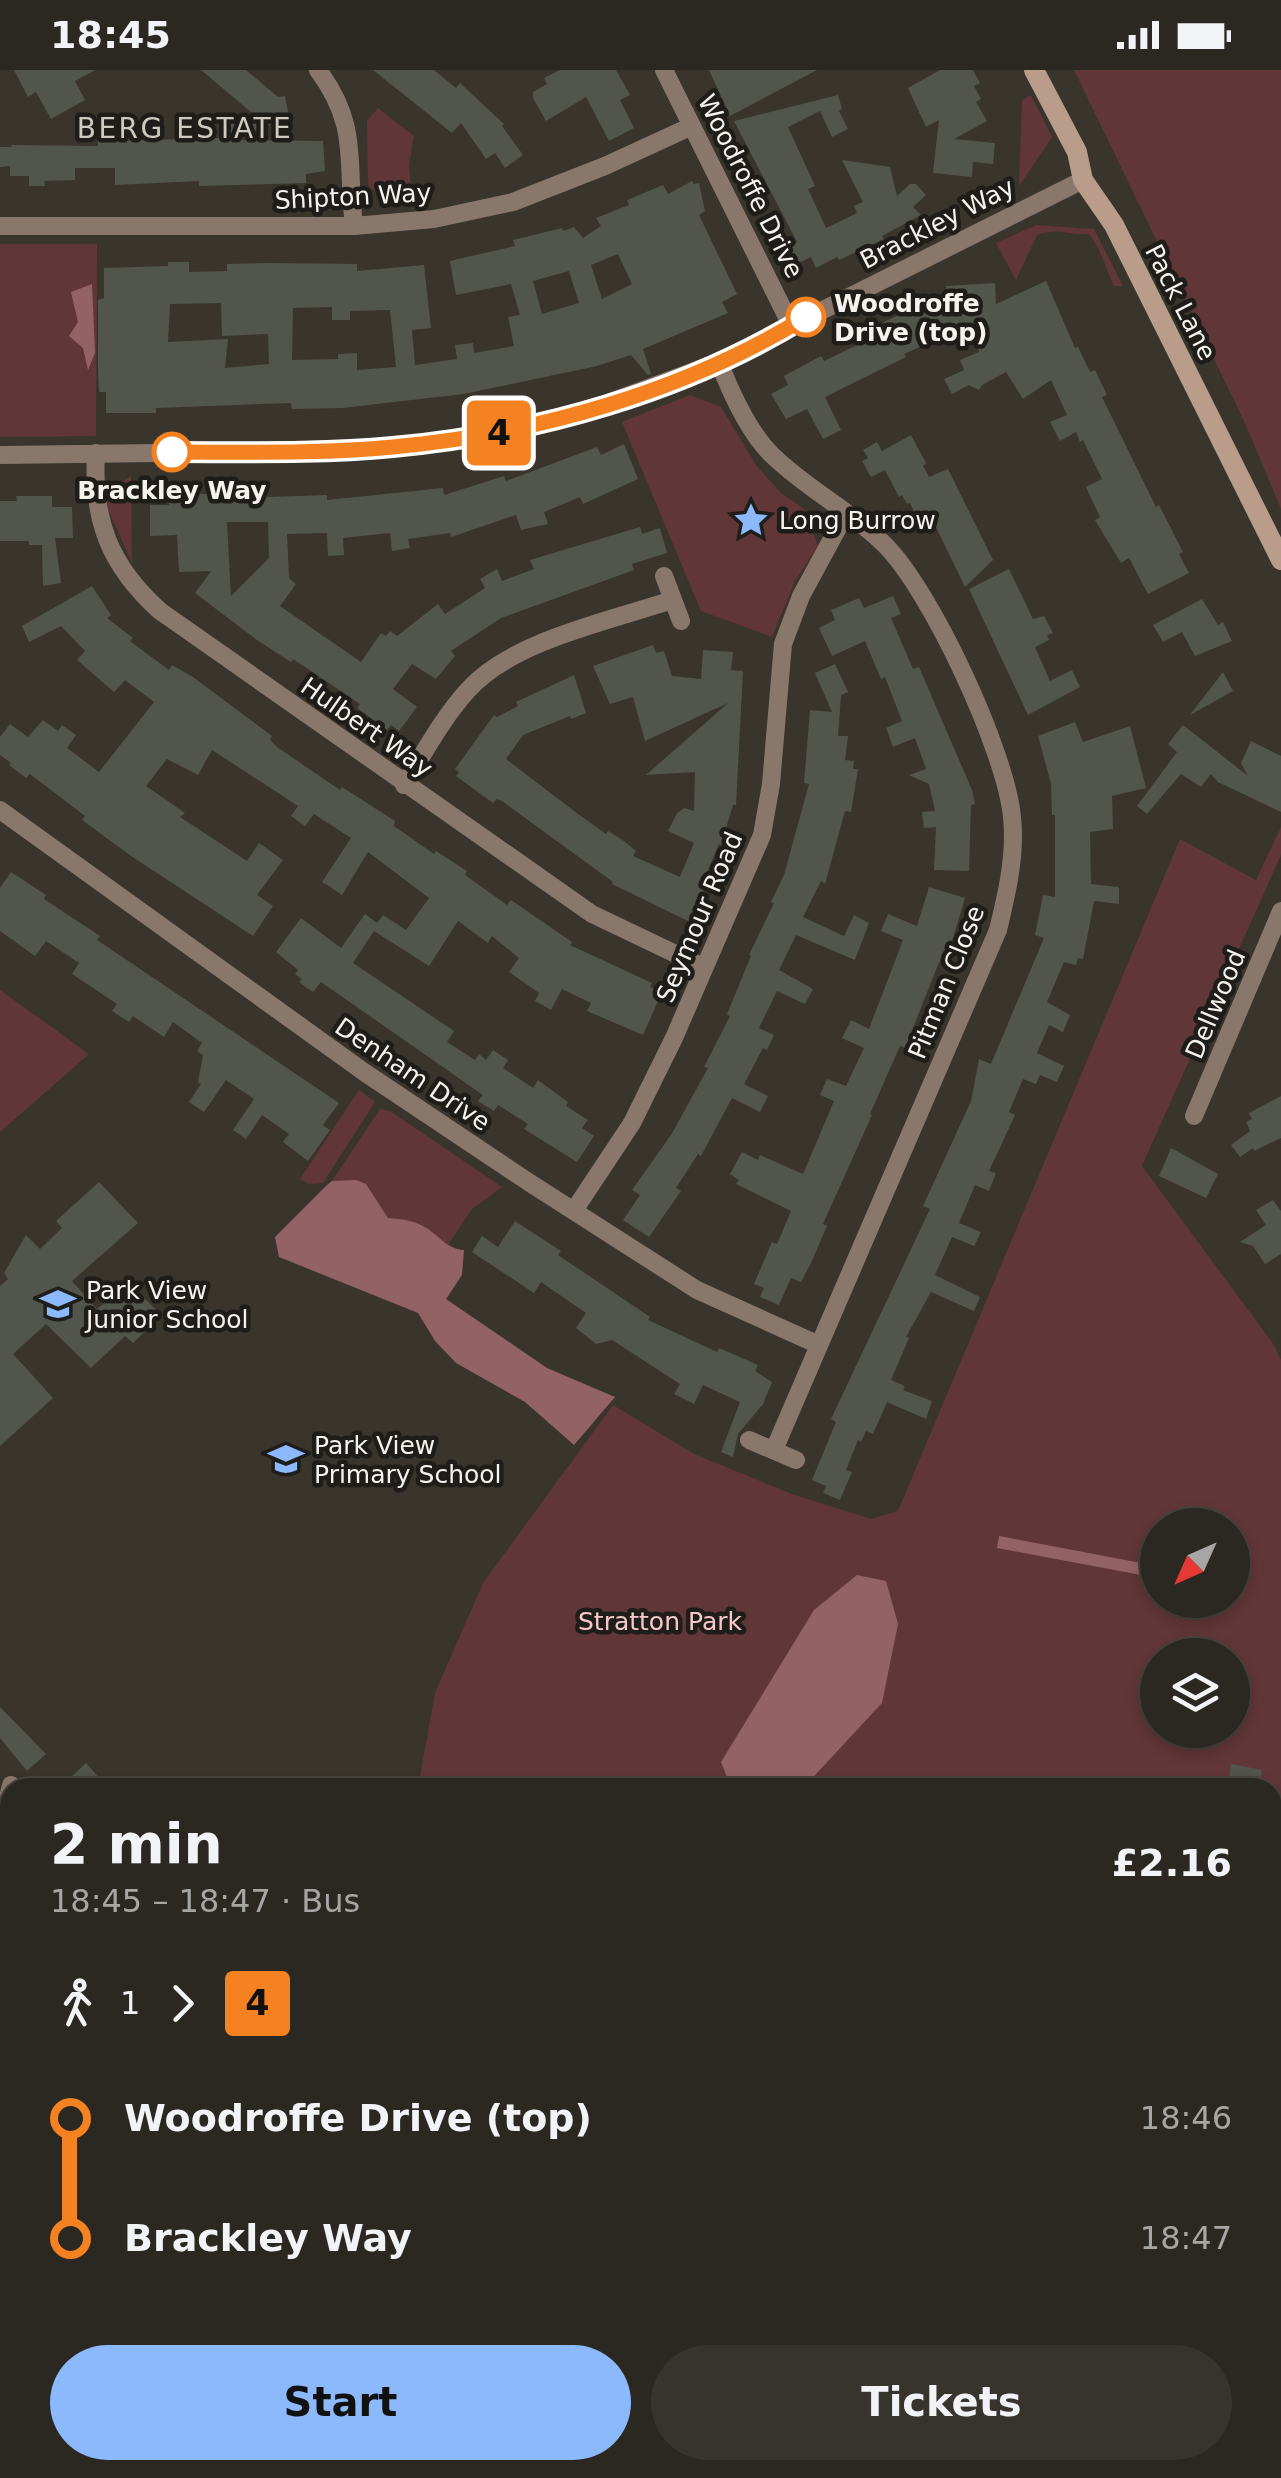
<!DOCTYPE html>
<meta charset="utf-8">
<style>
:root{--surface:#2b2821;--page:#37342e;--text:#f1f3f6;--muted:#a6a6a5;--line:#47443f;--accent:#8bb9fc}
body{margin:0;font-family:"DejaVu Sans",sans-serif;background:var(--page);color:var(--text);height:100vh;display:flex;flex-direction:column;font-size:38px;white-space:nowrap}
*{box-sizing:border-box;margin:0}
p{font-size:32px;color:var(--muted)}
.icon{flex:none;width:55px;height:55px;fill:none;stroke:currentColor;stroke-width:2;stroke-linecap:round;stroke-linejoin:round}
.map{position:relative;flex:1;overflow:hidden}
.sheet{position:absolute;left:0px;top:1708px;width:1282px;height:702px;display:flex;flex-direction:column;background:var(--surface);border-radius:30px 30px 0 0;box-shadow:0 5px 15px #0003,0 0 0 2px var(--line)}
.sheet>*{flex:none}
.badge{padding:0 20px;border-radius:8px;font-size:35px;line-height:65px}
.needle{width:65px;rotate:225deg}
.tools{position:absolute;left:1140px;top:1438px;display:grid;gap:20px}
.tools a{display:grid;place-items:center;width:110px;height:110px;border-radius:50%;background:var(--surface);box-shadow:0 5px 15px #0003,0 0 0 2px var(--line);font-size:50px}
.map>.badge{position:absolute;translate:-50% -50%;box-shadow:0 0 0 5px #fff}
.legs{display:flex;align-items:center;gap:15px;height:110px;padding:0 50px;font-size:32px}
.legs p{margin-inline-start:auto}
.head{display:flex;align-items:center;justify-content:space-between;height:170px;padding:0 50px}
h1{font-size:55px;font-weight:600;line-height:75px}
.button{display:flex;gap:20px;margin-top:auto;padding:20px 50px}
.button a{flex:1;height:115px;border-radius:60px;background:var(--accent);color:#111;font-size:40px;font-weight:600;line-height:115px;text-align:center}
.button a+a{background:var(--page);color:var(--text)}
ul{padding:0 50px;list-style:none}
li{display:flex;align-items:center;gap:35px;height:120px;font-size:38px}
li i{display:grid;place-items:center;width:15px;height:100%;margin:0 12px;background:currentColor}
li i::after{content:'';width:25px;height:25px;margin:-12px;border:8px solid;border-radius:50%;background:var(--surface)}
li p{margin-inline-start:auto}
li:first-child i{background:linear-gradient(#0000 50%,currentColor 0)}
li:last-child i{background:linear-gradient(currentColor 50%,#0000 0)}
.status{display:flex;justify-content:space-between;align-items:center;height:70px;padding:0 50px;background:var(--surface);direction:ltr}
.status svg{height:28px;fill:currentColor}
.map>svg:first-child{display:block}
</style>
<div class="status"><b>18:45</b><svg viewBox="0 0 49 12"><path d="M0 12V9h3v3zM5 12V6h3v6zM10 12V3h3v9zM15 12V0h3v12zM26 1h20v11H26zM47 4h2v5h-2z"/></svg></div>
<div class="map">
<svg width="1281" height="2408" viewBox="0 0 1281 2408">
<rect width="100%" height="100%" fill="#39352c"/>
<path fill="#613638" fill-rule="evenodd" d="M1074 0H1281V439L1245 353Z
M1031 25 1052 67 1019 116 1022 30Z
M378 38 414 66 409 95 412 129 387 133 368 115 367 51Z
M1036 155 1094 159 1123 216H1114C1106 200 1100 175 1088 164 1067 166 1059 157 1037 165L1016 210 996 173Z
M0 174H97L96 366 0 367Z
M690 325 721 337 756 395 781 423 804 439 818 476 795 511 772 567 701 541 622 352Z
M131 406 132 493 108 439 109 420Z
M1281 757V785L1142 1096 1274 1275 1281 1290V2291L1272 2289V1718H418L435 1623 483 1513 613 1335 694 1384 792 1424 871 1449 898 1441 1180 769 1256 810ZM1158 1455H1232V1530H1158ZM1158 1585H1232V1660H1158Z
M0 920 89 984 0 1062Z
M359 1020 375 1032 323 1113 309 1114 300 1109Z
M380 1039 390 1041 502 1117 472 1139 448 1175C428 1159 413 1150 388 1148L366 1114 332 1111Z"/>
<path fill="#936264" d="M92 214 95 283 88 300 83 278 69 266 78 252 71 222Z
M356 1110 366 1114 388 1148C403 1149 416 1151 428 1159 441 1168 448 1179 464 1180L462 1205 446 1229 547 1298 615 1327 574 1375 525 1332 456 1293 435 1271 418 1243 279 1187 275 1167 327 1115 332 1111Z
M999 1466 1157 1496V1508L997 1478Z
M857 1505 886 1511 898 1554 882 1633 804 1717H731L721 1692 814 1540Z"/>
<path fill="#52554b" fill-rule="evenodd" d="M14 0H95L75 11 85 30 51 49 36 22 28 27Z
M201 0H246L278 27 285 26 289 46 233 70 323 71 325 101 306 104V113L199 116V111L115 115V98H75V110L44 111 45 116H29V106H10V96L0 97V77H12L11 75 98 76 96 46H114L115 71 220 68 222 48 264 53Z
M373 0H434L456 18 460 13 504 54 502 56 523 85 505 98 495 83 486 89 461 53 452 63Z
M560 0H616L630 25 620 30 634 58 609 71 586 27 546 51 533 28V22L547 14 544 8Z
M709 0H817L730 46Z
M940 0H973L980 13 974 16 981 29 976 32 987 51 954 69 995 73 993 94 973 92 972 107 933 103 939 50 926 57 908 18Z
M838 25 842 39 839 41 848 59 832 67 820 41 788 57 815 116 808 119 826 158 857 143 854 136 863 132 842 90 890 97 897 126 910 114H916L926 125 913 137 921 145 882 166 884 169 839 190 837 187 816 198 811 187 795 195 787 177 797 172 734 51Z
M692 111 694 114 699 113 705 141 699 145 737 224 722 232 728 243 643 279 651 304 648 305 631 285 597 296 464 324 342 338 292 339 291 333 156 338V343H106V322H99L98 300V230L104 228V198L168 196V192H189V202L227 201V194L270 193 357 194V201L424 195 431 258 412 260 415 295 457 289 455 275 473 273 474 283 514 276 508 247 520 245 511 214 456 225 450 191 515 176 513 170 562 158 563 161 574 157 583 168 601 156 596 148 629 135 627 130 663 115 668 124ZM618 184 632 214 602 229 591 195ZM569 201 579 233 542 244 533 211ZM221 233 222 266 268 264 269 294 225 298 228 269 168 272 170 234ZM332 237V250H350V241L390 240 396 297 357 300V283L338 284V289L292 290 293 238Z
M1046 211 1075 278 1078 277 1090 302 1095 300 1107 325 1102 327 1156 437 1159 435 1183 482 1179 484 1189 503 1148 524 1129 488 1121 493 1095 450 1100 447 1086 417 1102 409 1083 370 1080 372 1076 362 1060 371 1050 352 1067 345 1051 310 1023 329 1006 302 982 315 979 320 969 315 952 324 944 309 964 300 960 290 979 282 973 256 948 257 919 271 922 276 904 284 906 287 825 327 841 360 823 369 807 339 786 349 771 324 788 315 784 306 821 286 824 291 855 276 851 268 919 235 947 233 946 216 995 213 996 234Z
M911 365 926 393 923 396 929 407 948 399 993 490 965 517 933 451 922 457 910 433 907 434 902 425 899 427 885 400 871 407 862 391 868 388 863 380 877 372 882 381Z
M624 374 638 409 583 434 580 427 544 442 548 454 521 460 516 445 451 467 450 463 408 469 410 478 392 481 390 463 343 468 344 485 328 486 327 463 287 464 289 508 296 514 280 536 361 592 381 563 386 566 390 561 397 566 438 534 445 544 485 518 480 509 497 499 502 511 534 499 530 490 640 457 642 464 660 458 667 483 632 494 634 500 501 548 451 581 455 586 436 609 412 594 393 619 417 637 399 661 391 655 387 660 357 638 360 634 293 589 291 592 257 570 195 523 211 501 179 502 177 465 150 466V435H169V423L209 424V429L327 425V430L443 418 444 425 504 406 506 411 597 377 601 385ZM227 452H268L269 488 231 526Z
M16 426H52V437H72L73 468H55L61 513 43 516 42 475H29V471H0V431H17Z
M1009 499 1033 549 1044 546 1053 563 1047 565 1049 570 1035 577 1050 611 1072 600 1080 617 1028 645 969 519Z
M92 516 111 545 107 548 133 568 130 571 169 600 172 595 193 607 272 666 270 670 277 677 340 720 342 717 395 751 394 756 434 784 436 781 467 801 465 805 507 835 511 830 572 872 570 875 652 913 650 917 662 922 643 965 587 941 591 933 562 919 551 940 535 931 539 923 509 902 519 888 492 866 488 873 458 851 429 896 374 861 353 893 454 961 447 972 475 990 479 984 486 990 493 980 508 990 503 998 533 1018 538 1010 568 1032 566 1036 588 1050 582 1058 594 1066 577 1092 524 1059 528 1054 498 1035 494 1041 478 1031 483 1025 321 912 313 922 299 912 302 909 295 904 298 900 276 882 301 848 341 878 365 844 377 853 383 845 406 860 429 828 368 782 342 825 329 816 322 812 351 768 314 744 305 756 291 746 298 736 212 680 198 705 167 689 146 716 185 743 180 747 247 791 259 773 283 790 257 825 273 836 253 866 131 786 82 750 85 746 30 704 26 708 9 695 11 693 0 685V667L10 654 28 667 43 650 58 661 62 655 76 665 67 678 99 702 154 632 125 610 114 622 77 590 85 581 61 556 29 572 22 556Z
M893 526 901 544 891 548 913 599 919 597 972 720 975 734 971 735 969 801 934 800 936 757 924 758 922 742 935 741 929 714 909 705 926 699 915 668 893 677 886 658 902 651 885 607 881 609 865 571 832 586 819 558 835 550 831 540 859 528 864 538Z
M1202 529 1218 555 1223 552 1232 571 1195 586 1182 562 1163 572 1153 555Z
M653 575 656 583 664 581 672 606 701 609 703 580 733 582 731 600 743 601 736 735H733L721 775 719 774 705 807 709 808 690 852 612 814 613 812 502 731 497 729 493 733 456 706 459 702 455 699 494 645 497 647 518 636 516 632 574 605 586 643 571 649 570 646 523 665 506 689 574 741 606 764 608 761 624 771 636 781 633 786 680 807 694 773 668 761 677 743 684 738 694 741 695 702 646 705 728 633 645 671 633 627 610 634 593 596Z
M835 594 848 622 841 625 838 666H848L845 690 854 691 853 699H858L851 742 845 741 825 814 821 811 803 847 844 866 854 845 869 853 855 890 796 865 779 900 813 919 805 934 777 921 759 958 774 965 767 980 763 978 744 1014 768 1026 760 1042 732 1028 701 1086 698 1084 676 1118 681 1121 649 1167 623 1150 640 1125 632 1120 671 1065 708 998 704 997 730 946 727 944 751 886 749 885 774 833 771 832 784 805 809 714 804 713 810 640 832 642 815 603Z
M1223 602 1233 621 1190 645Z
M1075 652 1083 672 1130 656 1146 718 1112 726 1113 759 1090 762 1091 814 1119 817V834L1094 831 1083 889 1078 888 1076 895 1064 892 1047 932 1070 945 1063 962 1049 955 1037 983 1064 996 1057 1012 1040 1005 1036 1014 1023 1009 1009 1042 1015 1045 989 1101 996 1103 989 1121 975 1115 959 1153 981 1162 974 1176 952 1167 935 1205 980 1227 974 1241 931 1222 906 1267 909 1268 891 1310 905 1316 903 1320 932 1331 926 1349 887 1332 873 1364 866 1361 861 1372 858 1370 846 1400 852 1402 840 1430 823 1423 826 1416 812 1410 836 1352 831 1349 930 1139 923 1136 971 1031 979 989 991 994 1044 868 1035 865 1043 825 1055 827V745H1052L1051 714 1038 666Z
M1183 655 1248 706 1241 693 1251 671 1281 686V742L1218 712 1211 704 1201 717 1181 704 1147 744 1137 736 1177 682 1168 674Z
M11 802 46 825 44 829 100 866 97 870 339 1033 323 1055 330 1060 308 1091 283 1072 289 1064 262 1045 246 1069 233 1060 254 1029 226 1010 204 1042 189 1032 201 1014 198 1012 203 985 197 981 202 973 173 952 164 967 133 946 129 952 112 941 117 934 72 904 79 893 46 871 35 886 0 861V818Z
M929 817 965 828 953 868 938 895 905 978 900 976 870 1044 872 1045 823 1154 827 1156 811 1193 801 1212 791 1208 779 1235 760 1227 764 1218 754 1214 772 1172 777 1174 791 1141 736 1114 739 1110 730 1104 742 1082 758 1090 760 1085 803 1104 834 1031 820 1025 827 1009 846 1016 864 978 842 968 851 950 869 959 903 870 881 861 888 844 917 856Z
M1281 1026V1068L1254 1081 1253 1078 1240 1087 1231 1075 1250 1061 1246 1052 1252 1049 1249 1043Z
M1171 1078 1218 1104 1206 1128 1159 1106Z
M99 1112 138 1153 72 1211 97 1239 130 1213 156 1240 157 1250 133 1273 125 1266 91 1298 46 1254 13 1284 53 1328 0 1376V1216L8 1209 4 1203 26 1165 40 1179 62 1158 56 1151Z
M1273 1130 1281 1141V1184L1265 1194 1253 1176 1240 1172 1266 1155 1256 1140Z
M515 1151 561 1181 558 1185 650 1247 648 1250 717 1282 719 1278 758 1295 755 1301 772 1312 763 1334 738 1364 733 1387 721 1382 740 1332 703 1315 694 1334 674 1324 680 1314 612 1270 596 1274 576 1258 586 1243 541 1212 534 1223 472 1182 482 1166 498 1177Z
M0 1637 46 1684 27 1701 0 1668Z
M86 1693 108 1718H59Z
M1231 1694 1262 1700 1259 1718H1227Z"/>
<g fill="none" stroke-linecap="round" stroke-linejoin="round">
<path stroke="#8a776c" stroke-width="18" d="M318 0C360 56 346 92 354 156
M664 0 791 255
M0 156H354L434 149 513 132 605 96 692 56
M719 292C731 323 748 361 771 384 805 418 850 440 884 474 931 520 1006 682 1012 747 1016 785 1007 823 998 860L774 1380
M96 383C92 451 110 496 160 541L592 844 703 897
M0 385 326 381 391 378 492 365 597 337 719 292 1083 110
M664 506 681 551
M404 715C424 683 443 647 469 619 514 570 610 551 672 530
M0 740 364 1002 530 1113 697 1220 819 1275
M1194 1046 1281 841
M575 1139 632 1053 674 968 762 765 771 714 783 574 801 526 846 443
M749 1370 796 1390
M0 1736H6L11 1715
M0 1834 10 1828
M0 2167 10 2157
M388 2403 416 2408
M120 2408 135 2400
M306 2408 312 2400
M514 2408 515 2400
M836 2408H846
M975 2408 976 2400"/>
<path stroke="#ba9c8a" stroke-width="20" d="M1034 0 1077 82 1083 110 1114 155 1281 490"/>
</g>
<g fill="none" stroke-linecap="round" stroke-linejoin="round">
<defs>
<path id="line-1" d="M172 382C245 382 320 384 393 377 535 364 684 322 806 247"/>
</defs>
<use href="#line-1" stroke="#fff" stroke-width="22"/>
<use href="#line-1" stroke="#f58220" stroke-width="15"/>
</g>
<defs>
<symbol id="sight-bare" viewBox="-9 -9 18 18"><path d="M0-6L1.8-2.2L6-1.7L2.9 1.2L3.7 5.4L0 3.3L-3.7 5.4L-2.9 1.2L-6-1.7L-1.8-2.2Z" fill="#8bb9fc" stroke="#1e1d19" stroke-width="2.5" paint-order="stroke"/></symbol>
<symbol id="school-bare" viewBox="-9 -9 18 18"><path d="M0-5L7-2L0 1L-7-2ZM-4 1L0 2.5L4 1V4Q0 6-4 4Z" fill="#8bb9fc" stroke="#1e1d19" stroke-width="2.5" paint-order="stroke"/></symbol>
</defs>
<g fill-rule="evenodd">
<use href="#sight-bare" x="726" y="425" width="50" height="50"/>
<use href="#school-bare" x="33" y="1209" width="50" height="50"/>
<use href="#school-bare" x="261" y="1364" width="50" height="50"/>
</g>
<g fill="#fff" stroke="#f58220" stroke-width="5">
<circle cx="806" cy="247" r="18"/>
<circle cx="172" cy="382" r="18"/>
</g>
<g text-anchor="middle" stroke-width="9" stroke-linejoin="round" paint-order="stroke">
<g font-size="25" fill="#f6f3ee" stroke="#1e1d19">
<text transform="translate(751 116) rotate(63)" y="9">Woodroffe Drive</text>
<text transform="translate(353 126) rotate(-3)" y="9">Shipton Way</text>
<text transform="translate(937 153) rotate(-27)" y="9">Brackley Way</text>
<text transform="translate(1181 232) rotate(63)" y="9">Pack Lane</text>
<text transform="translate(367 657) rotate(35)" y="9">Hulbert Way</text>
<text transform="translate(699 847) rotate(-67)" y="9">Seymour Road</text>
<text transform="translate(946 912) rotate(-68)" y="9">Pitman Close</text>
<text transform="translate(1215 934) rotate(-67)" y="9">Dellwood</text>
<text transform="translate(413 1004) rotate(34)" y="9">Denham Drive</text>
</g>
<g font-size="25" font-weight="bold" fill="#f6f3ee" stroke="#1e1d19" text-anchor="start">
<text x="834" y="242">Woodroffe<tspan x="834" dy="29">Drive (top)</tspan></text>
<text x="172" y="429" text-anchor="middle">Brackley Way</text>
</g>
<g font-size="25" fill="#f6f3ee" stroke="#1e1d19" text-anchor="start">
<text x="779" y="459">Long Burrow</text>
<text x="86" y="1229">Park View<tspan x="86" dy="29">Junior School</tspan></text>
<text x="314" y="1384">Park View<tspan x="314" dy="29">Primary School</tspan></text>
</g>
<g font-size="25" fill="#f9c7c8" stroke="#1e1d19">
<text x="660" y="1560">Stratton Park</text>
</g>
<g font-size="28" letter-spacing="2.5" fill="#cfcabf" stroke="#1e1d19">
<text x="185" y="68">BERG ESTATE</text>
</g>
</g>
</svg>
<div class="tools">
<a><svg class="needle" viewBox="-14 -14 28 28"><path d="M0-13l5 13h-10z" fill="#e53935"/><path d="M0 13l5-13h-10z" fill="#a6a6a5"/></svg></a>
<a><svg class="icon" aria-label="layers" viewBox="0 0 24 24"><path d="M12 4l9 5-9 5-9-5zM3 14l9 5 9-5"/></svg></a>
</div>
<b class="badge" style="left:499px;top:363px;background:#f58220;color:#111">4</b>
<section class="sheet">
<div class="head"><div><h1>2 min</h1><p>18:45 – 18:47 · Bus</p></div><b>£2.16</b></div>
<div class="legs"><svg class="icon" aria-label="walk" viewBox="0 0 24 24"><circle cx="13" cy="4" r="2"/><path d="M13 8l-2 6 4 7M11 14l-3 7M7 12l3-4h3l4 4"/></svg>1<svg class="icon" aria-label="forward" viewBox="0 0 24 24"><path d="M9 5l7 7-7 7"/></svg><b class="badge" style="background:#f58220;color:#111">4</b></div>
<ul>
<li><i style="color:#f58220"></i><b>Woodroffe Drive (top)</b><p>18:46</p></li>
<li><i style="color:#f58220"></i><b>Brackley Way</b><p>18:47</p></li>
</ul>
<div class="button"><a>Start</a><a>Tickets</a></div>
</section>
</div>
